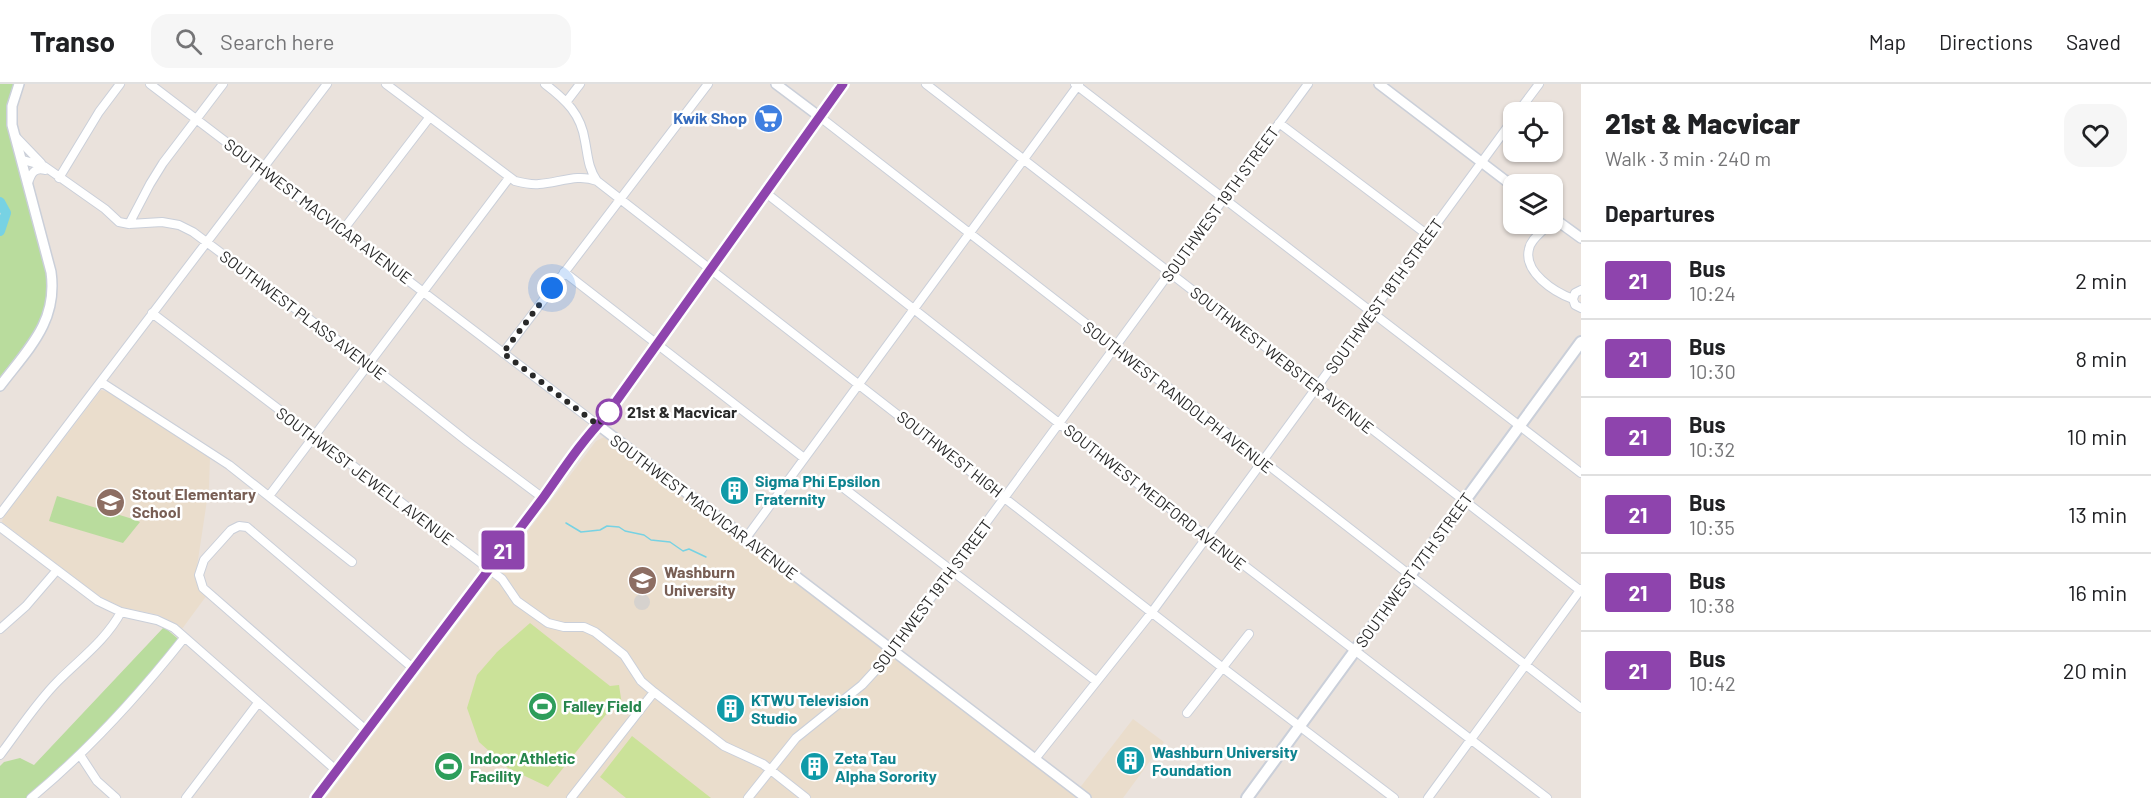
<!DOCTYPE html>
<meta charset="utf-8">
<style>
:root{--surface:#fff;--page:#f6f6f6;--text:#202124;--muted:#757577;--line:#e0e0e0}
body{margin:0;font-family:Barlow,sans-serif;background:var(--page);color:var(--text);height:100vh;display:flex;flex-direction:column;font-size:22px;white-space:nowrap}
*{box-sizing:border-box;margin:0}
p{font-size:20px;color:var(--muted)}
.icon{flex:none;width:33px;height:33px;fill:none;stroke:currentColor;stroke-width:2;stroke-linecap:round;stroke-linejoin:round}
.map{position:relative;flex:1;overflow:hidden}
.details{display:flex;flex-direction:column;background:var(--surface);width:570px}
.details>*{flex:none}
.badge{padding:0 12px;border-radius:4px;font-size:21px;line-height:39px}
.fabs{position:absolute;left:1503px;top:18px;display:grid;gap:12px}
.fabs a{display:grid;place-items:center;width:60px;height:60px;border-radius:12px;background:var(--surface);box-shadow:0 2px 4px #0004;font-size:30px}
.you{position:absolute;width:30px;height:30px;margin:-15px;border:4px solid #fff;border-radius:50%;background:#1a73e8;box-shadow:0 0 0 9px #1a73e833}
.map>.badge{position:absolute;translate:-50% -50%;box-shadow:0 0 0 3px #fff}
h2{padding:0 24px;font-size:22px;line-height:54px}
.round{display:grid;place-items:center;flex:none;width:63px;height:63px;border-radius:18px;background:var(--page)}
.overview{display:flex;align-items:center;justify-content:space-between;height:102px;padding:0 24px}
h1{font-size:28px;font-weight:800;line-height:45px}
ul{padding:0;list-style:none}
li{display:flex;align-items:center;gap:18px;height:78px;padding:0 24px;border-top:2px solid var(--line)}
li div{flex:1}
li b{display:block;font-size:22px}
li em{font-style:normal}
li .badge{min-width:66px;font-weight:700;text-align:center}
header{display:flex;align-items:center;gap:36px;box-sizing:border-box;height:84px;padding:0 30px;background:var(--surface);border-bottom:2px solid var(--line)}
header strong{font-size:28px}
nav{display:flex;gap:33px;margin-inline-start:auto;font-size:21px}
.search{width:420px;height:54px;background:var(--page);display:flex;align-items:center;gap:15px;box-sizing:border-box;padding:0 21px;border-radius:18px;color:var(--muted);font-size:22px}
main{display:flex;flex:1;min-height:0}
.map>svg:first-child{display:block}
</style>
<header>
<strong>Transo</strong>
<div class="search"><svg class="icon" aria-label="search" viewBox="0 0 24 24"><circle cx="10" cy="10" r="6"/><path d="M15 15l6 6"/></svg>Search here</div>
<nav><a>Map</a><a>Directions</a><a>Saved</a></nav>
</header>
<main>
<div class="map">
<svg width="1581" height="714" viewBox="0 0 1581 714">
<rect width="100%" height="100%" fill="#eae2dc"/>
<path fill="#eaddcc" d="M101 306 108 308 210 374 209 403 196 489 207 511 182 545 159 531 121 523 97 511 2 438 3 434Z
M604 353 612 357 1075 710 1133 635 1164 658 1123 714H326L596 357Z"/>
<path fill="#b9dc9d" d="M0 0H15L9 20 47 192C50 238 26 259 0 293V147L6 129 0 118Z
M57 412 136 436 140 438 123 459 49 437Z
M164 543 177 554 178 558 138 606 79 667 26 714H0V682L4 678 20 674 34 681Z"/>
<path fill="#cbe299" d="M530 539 610 602 619 601 622 621 612 623 548 703 508 684 479 658 467 624 477 591 497 568Z
M632 652 711 714H626L600 693Z"/>
<path fill="#d6d2ce" d="M634 518a8 8 0 1 1 16 0a8 8 0 1 1-16 0Z"/>
<g fill="none" stroke-linecap="round" stroke-linejoin="round">
<path stroke="#77d2e3" stroke-width="1.5" d="M566 439 581 448 600 446 607 442 619 443 625 447 644 451 651 456 670 458 683 467 689 465 706 473"/>
<path stroke="#77d2e3" stroke-width="10" d="M0 118 6 129 0 147"/>
<defs>
<path id="minor" d="M150 0 598 341
M386 0 515 97C523 99 531 101 539 100 558 99 578 89 597 97
M545 0C566 16 581 30 585 57 588 72 588 84 597 97L1223 584 1394 714
M926 0 1581 507
M1075 0 1581 389
M567 17 580 0
M1518 28 1539 0
M820 33 1581 624
M1279 39 1429 152
M16 53 41 79
M23 76 44 82 105 125 119 138 129 140 162 138 179 141 193 148 368 279 468 358 543 414
M59 94 99 28 120 0
M28 99C31 90 34 83 45 86
M766 109 1060 340 1547 714
M129 140 150 100 163 79 223 0
M1549 140C1543 148 1531 154 1529 165 1523 188 1554 208 1573 215L1575 221 1581 224
M343 146 429 34
M564 188 804 374
M1573 215 1575 209 1581 206
M152 229 502 495 517 517 548 539 564 543H584L595 548 624 571 641 597 654 608 724 662 763 680 806 714
M503 269 708 0
M101 298 229 381 352 478
M841 402 1096 597
M269 412 509 94
M0 430 327 0
M0 443 98 517 121 528 157 536 174 544 337 687
M746 454 1079 0
M0 545 26 522 57 486
M1187 629 1249 550
M367 647 203 504 199 491 204 476 231 446 239 442 247 443 414 585
M0 671C19 646 36 619 58 597 80 575 106 556 121 528
M80 671 97 697 116 714
M1035 675 1152 528 1514 34
M31 714C88 667 138 612 184 554
M186 714 258 619
M571 714 654 608
M748 714 796 654 862 601 886 575 1308 0
M1428 714 1581 505"/>
<path id="tertiary" d="M776 0 820 33
M1379 0 1514 103
M1552 133 1581 154
M0 302C28 265 58 238 51 188L12 41V22L19 0
M598 341 1086 714"/>
<path id="secondary" d="M316 714 543 414C563 386 581 358 605 333L843 0
M1247 714 1581 258"/>
</defs>
<use href="#minor" stroke="#cacfd9" stroke-width="10"/>
<use href="#tertiary" stroke="#cacfd9" stroke-width="12"/>
<use href="#secondary" stroke="#cacfd9" stroke-width="14"/>
<use href="#minor" stroke="#fff" stroke-width="8"/>
<use href="#tertiary" stroke="#fff" stroke-width="9"/>
<use href="#secondary" stroke="#fff" stroke-width="10"/>
</g>
<g fill="none" stroke-linecap="round" stroke-linejoin="round">
<defs>
<path id="line" d="M316 714 543 414C563 386 581 358 605 333L843 0"/>
</defs>
<use href="#line" stroke="#fff" stroke-width="14"/>
<use href="#line" stroke="#8e44ad" stroke-width="9"/>
<path stroke="#292929" stroke-width="6" stroke-dasharray="0 10.8" d="M552 204 503 269 598 341 609 328"/>
</g>
<defs>
<symbol id="supermarket-disc" viewBox="-11 -11 22 22"><circle r="9.5" fill="#3f7fe0" stroke="#fff"/><path d="M-6-5.5h2.5l.6 2H6L4.5 2H-2.5L-4.4-4H-6ZM-1.5 3.2a1.3 1.3 0 1 0 .1 0ZM3 3.2a1.3 1.3 0 1 0 .1 0Z" fill="#fff"/></symbol>
<symbol id="building-disc" viewBox="-11 -11 22 22"><circle r="9.5" fill="#0f9aa8" stroke="#fff"/><path d="M-4-6H4V6H1V3H-1V6H-4ZM-2.5-4.3h1.7v1.8h-1.7ZM.8-4.3h1.7v1.8H.8ZM-2.5-1h1.7V.8h-1.7ZM.8-1h1.7V.8H.8Z" fill="#fff"/></symbol>
<symbol id="school-disc" viewBox="-11 -11 22 22"><circle r="9.5" fill="#8d6e63" stroke="#fff"/><path d="M0-5L7-2L0 1L-7-2ZM-4 1L0 2.5L4 1V4Q0 6-4 4Z" fill="#fff"/></symbol>
<symbol id="university-disc" viewBox="-11 -11 22 22"><circle r="9.5" fill="#8d6e63" stroke="#fff"/><path d="M0-5L7-2L0 1L-7-2ZM-4 1L0 2.5L4 1V4Q0 6-4 4Z" fill="#fff"/></symbol>
<symbol id="stadium-disc" viewBox="-11 -11 22 22"><circle r="9.5" fill="#2e9e5b" stroke="#fff"/><path d="M0-5a6.5 5 0 1 0 0 10a6.5 5 0 1 0 0-10ZM-3.5-1.8h7v3.6h-7Z" fill="#fff"/></symbol>
</defs>
<g fill-rule="evenodd">
<use href="#supermarket-disc" x="752" y="18" width="33" height="33"/>
<use href="#building-disc" x="718" y="390" width="33" height="33"/>
<use href="#school-disc" x="94" y="402" width="33" height="33"/>
<use href="#university-disc" x="626" y="480" width="33" height="33"/>
<use href="#stadium-disc" x="526" y="606" width="33" height="33"/>
<use href="#building-disc" x="714" y="608" width="33" height="33"/>
<use href="#building-disc" x="1114" y="660" width="33" height="33"/>
<use href="#stadium-disc" x="432" y="666" width="33" height="33"/>
<use href="#building-disc" x="798" y="666" width="33" height="33"/>
</g>
<circle fill="#fff" stroke="#8e44ad" stroke-width="3" cx="609" cy="328" r="12"/>
<g text-anchor="middle" stroke-width="5" stroke-linejoin="round" paint-order="stroke">
<g font-size="16" font-weight="bold" fill="#366cbe" stroke="#fff" text-anchor="end">
<text x="747" y="40">Kwik Shop</text>
</g>
<g font-size="16" fill="#292929" stroke="#fff">
<text transform="translate(1220 120) rotate(-54)" y="6">SOUTHWEST 19TH STREET</text>
<text transform="translate(318 127) rotate(37)" y="6">SOUTHWEST MACVICAR AVENUE</text>
<text transform="translate(1384 212) rotate(-54)" y="6">SOUTHWEST 18TH STREET</text>
<text transform="translate(303 231) rotate(37)" y="6">SOUTHWEST PLASS AVENUE</text>
<text transform="translate(1282 276) rotate(38)" y="6">SOUTHWEST WEBSTER AVENUE</text>
<text transform="translate(1178 313) rotate(38)" y="6">SOUTHWEST RANDOLPH AVENUE</text>
<text transform="translate(950 370) rotate(38)" y="6">SOUTHWEST HIGH</text>
<text transform="translate(365 392) rotate(37)" y="6">SOUTHWEST JEWELL AVENUE</text>
<text transform="translate(1155 413) rotate(38)" y="6">SOUTHWEST MEDFORD AVENUE</text>
<text transform="translate(704 423) rotate(37)" y="6">SOUTHWEST MACVICAR AVENUE</text>
<text transform="translate(1414 486) rotate(-54)" y="6">SOUTHWEST 17TH STREET</text>
<text transform="translate(932 512) rotate(-53)" y="6">SOUTHWEST 19TH STREET</text>
</g>
<g font-size="16" font-weight="bold" fill="#292929" stroke="#fff" text-anchor="start">
<text x="627" y="334">21st &amp; Macvicar</text>
</g>
<g font-size="16" font-weight="bold" fill="#0d838f" stroke="#fff" text-anchor="start">
<text x="755" y="403">Sigma Phi Epsilon<tspan x="755" dy="18">Fraternity</tspan></text>
<text x="751" y="622">KTWU Television<tspan x="751" dy="18">Studio</tspan></text>
<text x="1152" y="674">Washburn University<tspan x="1152" dy="18">Foundation</tspan></text>
<text x="835" y="680">Zeta Tau<tspan x="835" dy="18">Alpha Sorority</tspan></text>
</g>
<g font-size="16" font-weight="bold" fill="#785e54" stroke="#fff" text-anchor="start">
<text x="132" y="416">Stout Elementary<tspan x="132" dy="18">School</tspan></text>
<text x="664" y="494">Washburn<tspan x="664" dy="18">University</tspan></text>
</g>
<g font-size="16" font-weight="bold" fill="#27864d" stroke="#fff" text-anchor="start">
<text x="563" y="628">Falley Field</text>
<text x="470" y="680">Indoor Athletic<tspan x="470" dy="18">Facility</tspan></text>
</g>
</g>
</svg>
<div class="fabs">
<a><svg class="icon" aria-label="locate" viewBox="0 0 24 24"><circle cx="12" cy="12" r="6"/><path d="M12 2v4M12 18v4M2 12h4M18 12h4"/></svg></a>
<a><svg class="icon" aria-label="layers" viewBox="0 0 24 24"><path d="M12 4l9 5-9 5-9-5zM3 14l9 5 9-5"/></svg></a>
</div>
<div class="you" style="left:552px;top:204px"></div>
<b class="badge" style="left:503px;top:466px;background:#8e44ad;color:#fff">21</b>
</div>
<section class="details">
<div class="overview"><div><h1>21st &amp; Macvicar</h1><p>Walk · 3 min · 240 m</p></div><a class="round"><svg class="icon" aria-label="heart" viewBox="0 0 24 24"><path d="M12 20l-8-8c-3-5 5-10 8-4 3-6 11-1 8 4z"/></svg></a></div>
<h2>Departures</h2>
<ul>
<li><span class="badge" style="background:#8e44ad;color:#fff">21</span><div><b>Bus</b><p>10:24</p></div><em>2 min</em></li>
<li><span class="badge" style="background:#8e44ad;color:#fff">21</span><div><b>Bus</b><p>10:30</p></div><em>8 min</em></li>
<li><span class="badge" style="background:#8e44ad;color:#fff">21</span><div><b>Bus</b><p>10:32</p></div><em>10 min</em></li>
<li><span class="badge" style="background:#8e44ad;color:#fff">21</span><div><b>Bus</b><p>10:35</p></div><em>13 min</em></li>
<li><span class="badge" style="background:#8e44ad;color:#fff">21</span><div><b>Bus</b><p>10:38</p></div><em>16 min</em></li>
<li><span class="badge" style="background:#8e44ad;color:#fff">21</span><div><b>Bus</b><p>10:42</p></div><em>20 min</em></li>
</ul>
</section>
</main>
